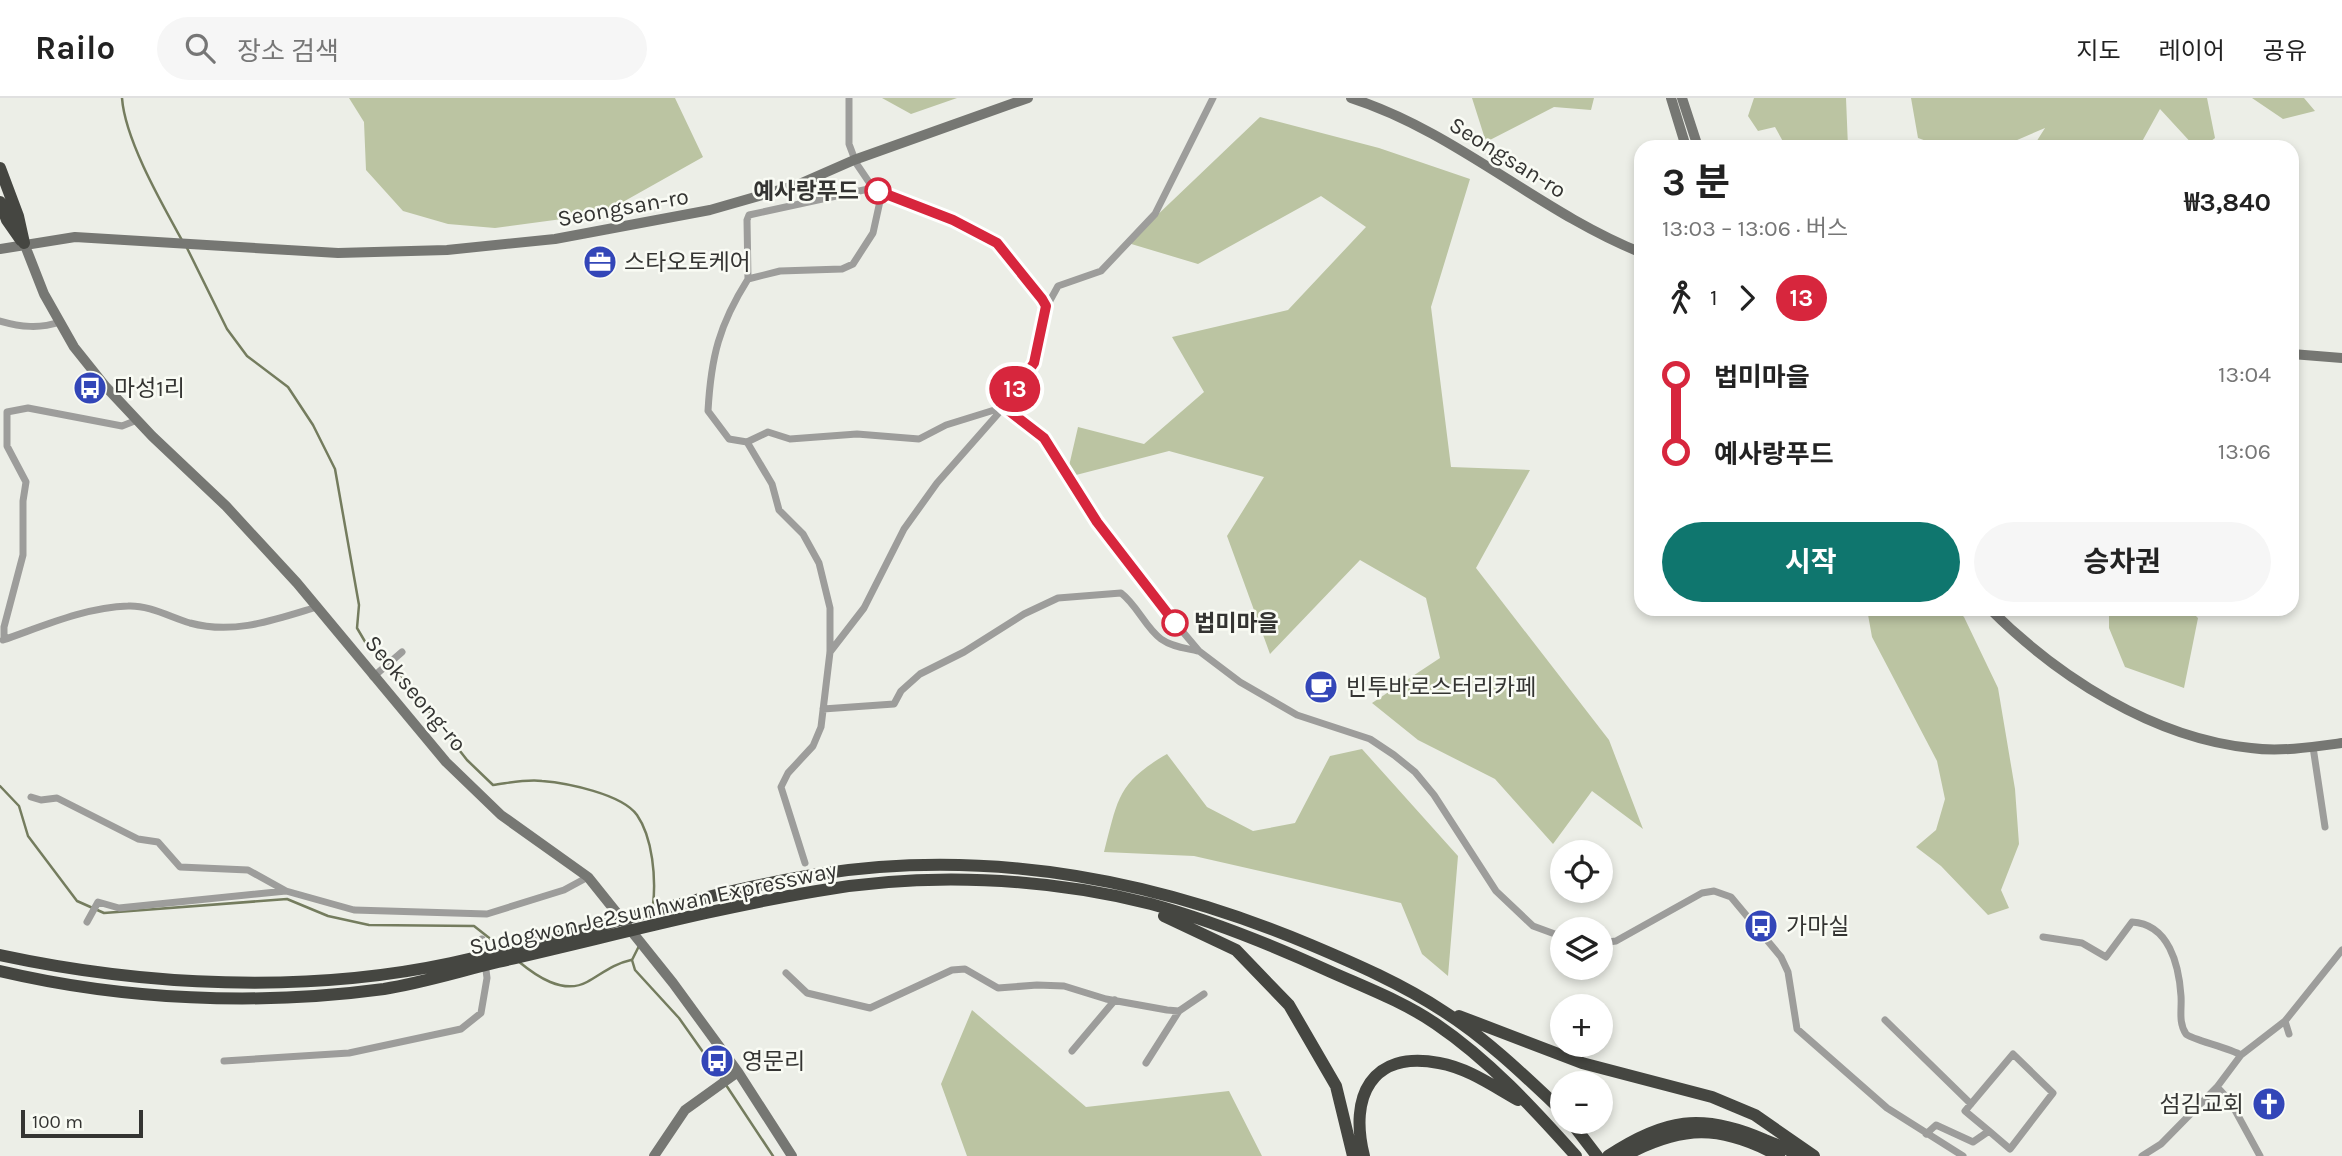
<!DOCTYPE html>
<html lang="ko">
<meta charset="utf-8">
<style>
:root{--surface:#fff;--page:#f6f6f6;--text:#222;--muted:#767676;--line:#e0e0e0;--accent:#0f766e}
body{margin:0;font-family:Karla,"Noto Sans KR",sans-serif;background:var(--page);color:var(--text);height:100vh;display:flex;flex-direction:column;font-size:26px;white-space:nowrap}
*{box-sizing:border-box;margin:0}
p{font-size:23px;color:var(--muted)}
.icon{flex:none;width:38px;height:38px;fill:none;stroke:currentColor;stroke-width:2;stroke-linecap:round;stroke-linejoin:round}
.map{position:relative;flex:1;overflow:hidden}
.drawer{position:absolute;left:1634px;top:42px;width:665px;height:476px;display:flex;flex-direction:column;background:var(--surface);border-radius:21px;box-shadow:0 4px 10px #0003}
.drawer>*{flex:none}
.badge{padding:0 14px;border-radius:23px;font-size:24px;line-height:46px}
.controls{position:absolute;left:1550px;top:742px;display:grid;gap:14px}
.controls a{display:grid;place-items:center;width:63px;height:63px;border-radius:50%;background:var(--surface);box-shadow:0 4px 10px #0003;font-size:35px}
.scale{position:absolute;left:21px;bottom:18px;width:122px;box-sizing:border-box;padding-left:7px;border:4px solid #343432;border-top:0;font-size:19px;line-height:24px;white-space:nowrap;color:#343432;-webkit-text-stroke:5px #f9fbf4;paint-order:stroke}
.map>.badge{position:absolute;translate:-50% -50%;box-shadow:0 0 0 4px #fff}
.legs{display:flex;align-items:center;gap:10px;height:77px;padding:0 28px;font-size:23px}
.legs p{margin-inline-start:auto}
.head{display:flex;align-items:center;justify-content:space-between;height:119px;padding:0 28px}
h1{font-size:38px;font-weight:700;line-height:52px}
.action{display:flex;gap:14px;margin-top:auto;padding:14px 28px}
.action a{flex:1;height:80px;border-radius:42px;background:var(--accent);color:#fff;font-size:28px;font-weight:700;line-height:80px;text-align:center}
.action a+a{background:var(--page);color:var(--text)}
ul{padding:0 28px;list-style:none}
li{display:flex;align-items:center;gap:24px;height:77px;font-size:26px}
li i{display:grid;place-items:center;width:10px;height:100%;margin:0 9px;background:currentColor}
li i::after{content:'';width:18px;height:18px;margin:-9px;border:5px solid;border-radius:50%;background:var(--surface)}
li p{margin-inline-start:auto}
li:first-child i{background:linear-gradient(#0000 50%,currentColor 0)}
li:last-child i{background:linear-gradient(currentColor 50%,#0000 0)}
header{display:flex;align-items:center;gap:42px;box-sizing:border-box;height:98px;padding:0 35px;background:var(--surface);border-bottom:2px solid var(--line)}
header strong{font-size:33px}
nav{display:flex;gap:38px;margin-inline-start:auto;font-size:24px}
.search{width:490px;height:63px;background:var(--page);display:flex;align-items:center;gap:18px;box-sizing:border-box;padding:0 24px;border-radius:38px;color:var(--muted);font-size:26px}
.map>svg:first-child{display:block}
</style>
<header>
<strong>Railo</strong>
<div class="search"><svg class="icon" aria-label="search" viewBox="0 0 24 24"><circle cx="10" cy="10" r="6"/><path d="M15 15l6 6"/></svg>장소 검색</div>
<nav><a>지도</a><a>레이어</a><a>공유</a></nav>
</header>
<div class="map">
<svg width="2342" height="1058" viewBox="0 0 2342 1058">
<rect width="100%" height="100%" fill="#eceee7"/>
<path fill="#bbc4a2" d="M349 0H675L703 59 614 109 562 121 495 130 448 126 403 113 366 72 364 24Z
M882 0H957L911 16Z
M1472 0H1594L1591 12 1554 9 1486 44Z
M1754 0H1846L1848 49H1786L1775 29 1758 33 1748 18Z
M1911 0H2207L2215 40 2203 49H2195L2160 11 2139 49H2033L2045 30 2001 49H1943L1918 40Z
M2252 0H2304L2315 13 2283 21Z
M1260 19 1379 50 1470 81 1431 209 1451 369 1530 372 1476 470 1609 642 1643 731 1592 693 1553 746 1495 681 1418 642 1372 605 1440 560 1426 500 1360 462 1270 556 1227 438 1264 379 1169 353 1076 377 1069 368 1078 329 1144 346 1204 294 1172 239 1288 212 1366 129 1321 98 1198 166 1128 145Z
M1867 511H1955L1964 519 1998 590 2015 691 2019 746 2001 792 2009 810 1988 817 1941 768 1916 749 1936 732 1945 701 1937 663 1872 539Z
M2109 511H2189L2198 520 2184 590 2125 569 2109 530Z
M1362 651 1458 758 1448 878 1422 856 1401 805 1194 758 1104 754C1118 701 1117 685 1167 656L1207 709 1253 733 1295 725 1330 658Z
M972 912 1086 1009 1229 993 1262 1058H967L941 986Z"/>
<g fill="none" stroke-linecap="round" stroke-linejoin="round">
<path stroke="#747c5e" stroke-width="2.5" d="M122 0C125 42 162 106 183 144
M187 150 227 231 247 258 288 289 313 327 335 371 359 507 357 530 367 547 399 575 467 662 493 687C509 685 526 681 542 683 567 685 622 696 637 717 653 740 656 781 653 807
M0 688 19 708 28 738 77 803 104 815 287 801 328 818 369 827 474 828 502 850
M640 846 632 862 635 872 679 920 722 981
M518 863C536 878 563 897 587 884 603 875 613 866 631 862
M726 987 773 1058"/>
<path stroke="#9d9d9b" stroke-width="7" d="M849 0V46L855 62
M854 62 873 90 882 94 873 135 853 166 842 171 780 173 748 181C719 227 711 259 708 313L729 341 747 344 768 334 790 341 857 336 919 341 946 327 1004 309 1034 265 1047 208 1058 188 1101 173 1155 116 1213 0
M882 94 952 122 997 145 1047 208
M748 181 747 122 749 117 873 90
M0 223C21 229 39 231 60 224
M747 344 772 386 779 412 803 436 819 465 830 510V554L821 629 813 648 788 675 781 689 805 765
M4 541V529L23 457V403L26 384 7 348V314L28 310 122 328 137 322
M3 542C41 529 86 509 128 508 149 507 170 519 190 525 234 537 274 522 317 509
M830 554 864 510 904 431 937 385 1004 309 1044 340 1079 399 1138 481 1199 553 1240 584 1297 617 1370 641 1394 657 1415 674 1434 697 1496 793 1533 828 1563 839
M373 579 402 554
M823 611 894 606 901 593 920 576 964 554 1024 516 1058 500 1121 495C1137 507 1145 529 1161 541 1172 549 1186 550 1198 553
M2313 649 2325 729
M31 699 41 702 57 700 138 741 158 744 180 769 248 772 286 793
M87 824 98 804 119 810 286 793 354 812 487 816 564 792 588 779
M2043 839 2082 845 2106 859 2132 824C2169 826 2179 867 2181 898 2182 911 2178 924 2186 936 2190 941 2229 950 2241 957L2285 923
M1601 845 1616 843 1702 795 1714 793 1731 799 1781 859 1788 874 1797 931 1887 1010 1963 1058
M786 875 807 895 870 910 952 872 965 871 998 890 1037 887 1064 888 1106 901 1167 912 1179 913 1204 896
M1885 922 1971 1006
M2289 936 2285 923 2342 852
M1072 953 1115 902
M2241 957 2217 989 2230 1003 2260 1058
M224 963 349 955 461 931 481 915 487 880 482 841
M1146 965 1179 913
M1926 1036 1936 1027 1973 1044 1989 1033 2010 1051 2053 995 2013 956 1965 1013 1989 1033
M2142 1058 2161 1046 2217 989"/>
<path stroke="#767773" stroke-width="10" d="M1351 0C1457 34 1539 114 1642 155
M1671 0 1686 49
M1682 0 1698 49
M24 145 44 196 74 249 106 289 152 338 226 408 297 485 446 664 501 717 588 779 673 885 738 974 792 1058
M0 151 75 139 338 155 447 152 555 141 710 112 797 87 854 62 1028 0
M2292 256 2342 260
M1990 511C2058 579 2153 640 2251 650 2280 654 2313 649 2342 645
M654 1058 685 1012 738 974"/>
<path stroke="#454641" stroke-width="12" d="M0 70 18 118 24 145
M0 104 7 122 21 142
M1164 818 1236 852 1289 907 1336 988 1353 1058
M0 857C144 888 306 896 451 865 574 839 694 796 819 776 988 750 1154 781 1311 847 1356 866 1402 886 1443 913 1487 941 1526 979 1563 1014
M0 873C123 902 258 908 384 891 422 885 460 873 498 864 604 840 710 811 817 793 925 774 1045 779 1151 806 1213 823 1272 847 1331 874 1367 890 1404 904 1436 926 1489 962 1534 1011 1576 1058
M1459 918 1582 965 1712 999 1755 1017 1814 1058
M1571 1024 1597 1058
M1364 1058C1349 999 1371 952 1439 965 1468 970 1493 988 1518 1002
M1608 1058C1664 1021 1702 1014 1765 1042 1777 1047 1789 1051 1799 1058
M1624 1058C1682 1027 1720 1026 1779 1058"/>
</g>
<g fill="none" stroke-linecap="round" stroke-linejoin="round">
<defs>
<path id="line-1" d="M878 93 953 122 997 145 1042 201 1046 208 1034 265 1004 309 1044 340 1097 424 1175 525"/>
</defs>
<use href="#line-1" stroke="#fff" stroke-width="16"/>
<use href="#line-1" stroke="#d7263d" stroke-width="10"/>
</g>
<defs>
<symbol id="office-disc" viewBox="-11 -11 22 22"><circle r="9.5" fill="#3346b8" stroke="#f9fbf4"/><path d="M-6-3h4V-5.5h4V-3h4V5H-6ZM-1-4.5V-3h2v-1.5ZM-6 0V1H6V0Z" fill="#fff"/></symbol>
<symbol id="bus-disc" viewBox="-11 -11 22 22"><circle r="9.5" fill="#3346b8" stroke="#f9fbf4"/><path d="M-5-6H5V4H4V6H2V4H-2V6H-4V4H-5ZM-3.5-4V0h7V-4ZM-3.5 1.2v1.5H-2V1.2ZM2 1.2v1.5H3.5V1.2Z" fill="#fff"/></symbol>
<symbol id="cafe-disc" viewBox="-11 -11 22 22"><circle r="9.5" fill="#3346b8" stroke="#f9fbf4"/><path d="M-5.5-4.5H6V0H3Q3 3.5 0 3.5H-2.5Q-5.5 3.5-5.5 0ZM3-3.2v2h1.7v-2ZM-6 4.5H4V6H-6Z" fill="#fff"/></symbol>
<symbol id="church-disc" viewBox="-11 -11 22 22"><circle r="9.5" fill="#3346b8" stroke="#f9fbf4"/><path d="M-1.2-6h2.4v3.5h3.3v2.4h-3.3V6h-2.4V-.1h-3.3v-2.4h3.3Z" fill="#fff"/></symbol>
</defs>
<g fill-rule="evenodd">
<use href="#office-disc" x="581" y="145" width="38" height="38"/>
<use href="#bus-disc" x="71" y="271" width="38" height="38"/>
<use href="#cafe-disc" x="1302" y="570" width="38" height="38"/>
<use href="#bus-disc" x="1742" y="809" width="38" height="38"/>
<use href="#bus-disc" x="698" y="944" width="38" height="38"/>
<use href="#church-disc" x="2250" y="987" width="38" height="38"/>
</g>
<g fill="#fff" stroke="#d7263d" stroke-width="3.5">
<circle cx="878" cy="93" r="12"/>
<circle cx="1175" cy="525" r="12"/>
</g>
<g text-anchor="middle" stroke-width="5" stroke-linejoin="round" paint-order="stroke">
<g font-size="23" fill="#343432" stroke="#f9fbf4">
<text transform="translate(1508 59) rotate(32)" y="8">Seongsan-ro</text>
<text transform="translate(623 109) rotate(-10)" y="8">Seongsan-ro</text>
<text transform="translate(416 595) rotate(50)" y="8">Seokseong-ro</text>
<text transform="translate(653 810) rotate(-12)" y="8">Sudogwon Je2sunhwan Expressway</text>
</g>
<g font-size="23" font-weight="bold" fill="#343432" stroke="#f9fbf4" text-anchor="end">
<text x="859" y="101">예사랑푸드</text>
<text x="1194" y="533" text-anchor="start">법미마을</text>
</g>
<g font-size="23" fill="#343432" stroke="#f9fbf4" text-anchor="start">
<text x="624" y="172">스타오토케어</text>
<text x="114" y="298">마성1리</text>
<text x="1346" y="597">빈투바로스터리카페</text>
<text x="1786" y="836">가마실</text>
<text x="742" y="971">영문리</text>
<text x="2244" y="1014" text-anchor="end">섬김교회</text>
</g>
</g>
</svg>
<div class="controls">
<a><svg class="icon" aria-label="locate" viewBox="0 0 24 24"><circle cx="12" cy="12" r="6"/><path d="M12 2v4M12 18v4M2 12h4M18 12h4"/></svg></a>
<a><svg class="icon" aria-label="layers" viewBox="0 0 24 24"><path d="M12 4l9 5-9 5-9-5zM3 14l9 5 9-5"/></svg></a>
<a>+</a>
<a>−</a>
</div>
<div class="scale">100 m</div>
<b class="badge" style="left:1015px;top:291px;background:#d7263d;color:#fff">13</b>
<section class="drawer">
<div class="head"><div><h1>3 분</h1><p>13:03 – 13:06 · 버스</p></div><b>₩3,840</b></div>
<div class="legs"><svg class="icon" aria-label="walk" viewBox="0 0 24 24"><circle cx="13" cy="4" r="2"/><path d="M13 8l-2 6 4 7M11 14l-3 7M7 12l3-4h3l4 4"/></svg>1<svg class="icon" aria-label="forward" viewBox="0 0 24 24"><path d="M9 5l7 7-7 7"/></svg><b class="badge" style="background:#d7263d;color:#fff">13</b></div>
<ul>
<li><i style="color:#d7263d"></i><b>법미마을</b><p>13:04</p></li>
<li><i style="color:#d7263d"></i><b>예사랑푸드</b><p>13:06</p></li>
</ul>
<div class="action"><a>시작</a><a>승차권</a></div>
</section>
</div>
